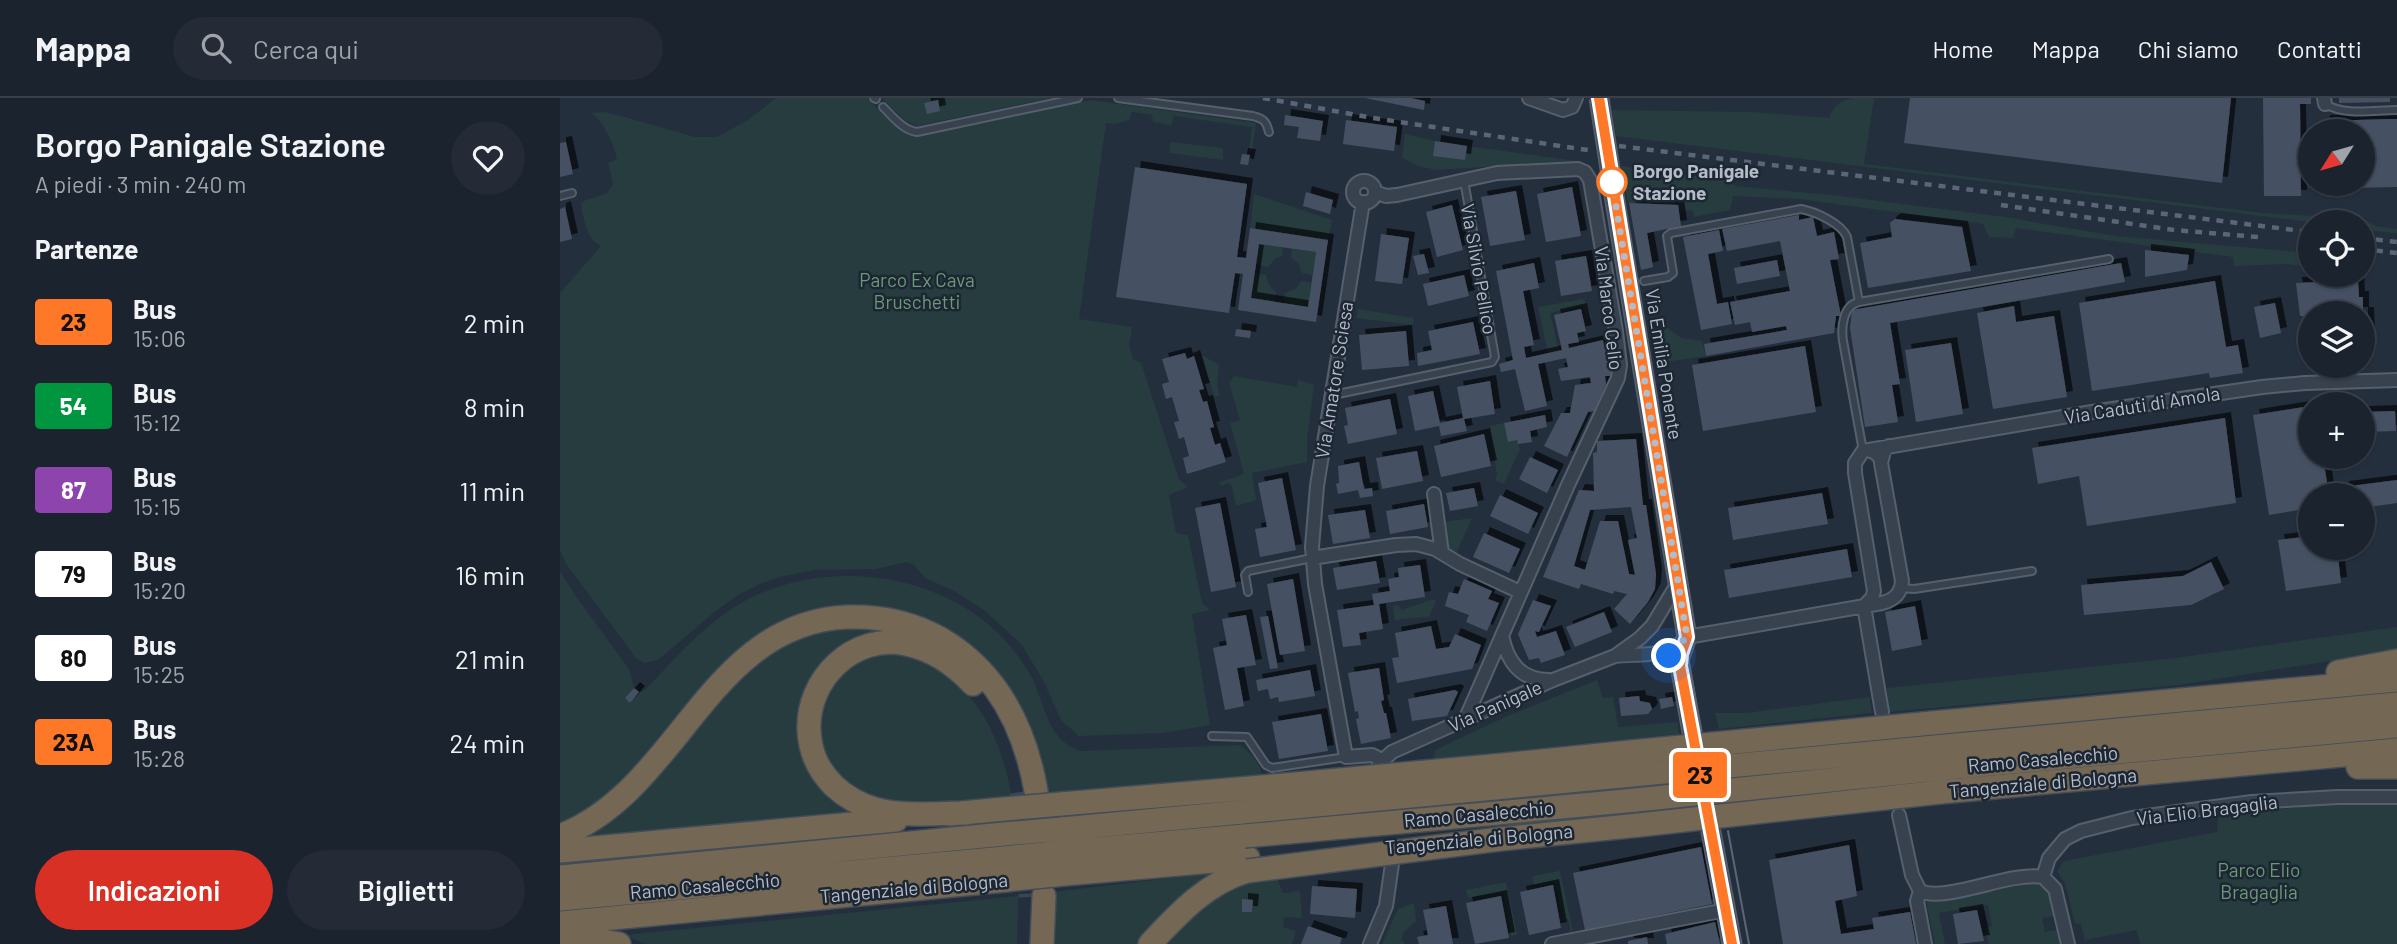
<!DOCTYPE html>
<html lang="it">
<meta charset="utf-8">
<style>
:root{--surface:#1b232e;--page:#242b36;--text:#f1f3f6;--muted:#a0a4aa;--line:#39404a;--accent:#d93025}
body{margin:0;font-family:Barlow,sans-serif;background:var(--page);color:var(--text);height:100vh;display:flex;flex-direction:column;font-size:26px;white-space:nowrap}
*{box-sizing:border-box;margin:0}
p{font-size:23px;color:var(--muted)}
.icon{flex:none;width:38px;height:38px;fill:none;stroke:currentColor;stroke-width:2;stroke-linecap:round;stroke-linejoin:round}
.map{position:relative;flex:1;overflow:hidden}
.sheet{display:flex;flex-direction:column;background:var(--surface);width:560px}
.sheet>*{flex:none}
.badge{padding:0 14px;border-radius:5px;font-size:24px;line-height:46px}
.needle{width:46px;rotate:233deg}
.controls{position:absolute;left:1738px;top:21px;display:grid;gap:14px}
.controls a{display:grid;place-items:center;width:77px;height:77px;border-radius:50%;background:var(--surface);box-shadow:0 2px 5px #0004,0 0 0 2px var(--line);font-size:35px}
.you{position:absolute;width:35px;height:35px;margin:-18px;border:5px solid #fff;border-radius:50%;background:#1a73e8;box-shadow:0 0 0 10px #1a73e833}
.map>.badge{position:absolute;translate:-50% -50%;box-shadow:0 0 0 4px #fff}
h2{padding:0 35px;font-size:26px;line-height:63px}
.round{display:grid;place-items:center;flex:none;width:74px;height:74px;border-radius:37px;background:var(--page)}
.headline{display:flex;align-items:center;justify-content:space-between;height:119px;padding:0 35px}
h1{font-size:33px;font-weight:600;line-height:52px}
.action{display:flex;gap:14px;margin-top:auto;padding:14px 35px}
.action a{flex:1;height:80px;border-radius:42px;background:var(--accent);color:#fff;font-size:28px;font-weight:600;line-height:80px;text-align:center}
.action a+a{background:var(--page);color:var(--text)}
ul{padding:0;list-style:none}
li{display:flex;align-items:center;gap:21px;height:84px;padding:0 35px}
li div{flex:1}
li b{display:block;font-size:26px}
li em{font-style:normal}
li .badge{min-width:77px;font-weight:700;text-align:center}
header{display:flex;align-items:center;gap:42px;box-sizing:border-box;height:98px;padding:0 35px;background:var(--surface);border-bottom:2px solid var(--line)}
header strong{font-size:33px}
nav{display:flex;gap:38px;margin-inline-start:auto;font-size:24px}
.search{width:490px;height:63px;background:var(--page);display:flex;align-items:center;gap:18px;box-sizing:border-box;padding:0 24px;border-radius:38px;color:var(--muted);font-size:26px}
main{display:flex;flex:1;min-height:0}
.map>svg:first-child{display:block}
</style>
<header>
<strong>Mappa</strong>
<div class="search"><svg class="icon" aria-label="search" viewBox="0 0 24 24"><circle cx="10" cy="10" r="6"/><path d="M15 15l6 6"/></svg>Cerca qui</div>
<nav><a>Home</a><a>Mappa</a><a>Chi siamo</a><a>Contatti</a></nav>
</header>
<main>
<section class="sheet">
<div class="headline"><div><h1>Borgo Panigale Stazione</h1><p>A piedi · 3 min · 240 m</p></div><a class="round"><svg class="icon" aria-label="heart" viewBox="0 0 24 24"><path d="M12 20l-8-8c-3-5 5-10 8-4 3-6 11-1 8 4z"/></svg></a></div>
<h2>Partenze</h2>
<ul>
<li><span class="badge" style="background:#ff7827;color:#111">23</span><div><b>Bus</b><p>15:06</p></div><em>2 min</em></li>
<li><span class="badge" style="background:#009640;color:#fff">54</span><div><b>Bus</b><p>15:12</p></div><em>8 min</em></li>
<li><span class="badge" style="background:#8e44ad;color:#fff">87</span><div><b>Bus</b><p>15:15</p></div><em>11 min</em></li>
<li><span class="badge" style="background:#fff;color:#111">79</span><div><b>Bus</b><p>15:20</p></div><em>16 min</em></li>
<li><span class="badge" style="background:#fff;color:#111">80</span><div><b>Bus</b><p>15:25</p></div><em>21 min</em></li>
<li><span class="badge" style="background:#ff7827;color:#111">23A</span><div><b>Bus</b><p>15:28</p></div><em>24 min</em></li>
</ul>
<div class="action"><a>Indicazioni</a><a>Biglietti</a></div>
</section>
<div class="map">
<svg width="1837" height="846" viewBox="0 0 1837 846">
<defs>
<filter id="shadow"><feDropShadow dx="6" dy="-6" stdDeviation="0" flood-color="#0009"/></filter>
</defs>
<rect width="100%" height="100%" fill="#242f3e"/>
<path fill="#263c3f" d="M216 0H308L323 17 350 38 355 39 531 2 696 25 692 53 689 52 692 29 614 18 611 27 593 24 592 17 572 14 569 22 555 26 546 25 519 221 572 229 569 249 573 261 581 265 619 381 628 389 609 397 616 435 628 437 642 505 650 512 632 516 650 627 604 635 519 638 501 622 484 584 462 547 424 512 394 493 365 480 353 466 346 464 316 471 254 472 219 479 198 487 178 497 157 512 98 562 84 565 76 560 7 467 0 452V195L41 148C26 141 23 119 21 104L47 95 53 86 48 65 57 61C54 46 44 25 32 15L44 14 61 18 135 39H157L188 22Z
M322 0H492L357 28 344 22Z
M1292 0H1314L1304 66 1703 115 1804 121 1815 128 1837 131V135L1803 132 1802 124H1750L1056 38 1052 12 1192 14 1269 20C1272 9 1281 3 1292 0Z
M845 36 875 43 874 58 905 62 907 48 1016 63 876 72 858 68 842 60Z
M610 44 663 50V62L609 55Z
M1061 68 1162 81 1176 88 1280 98 1445 119 1555 138 1750 155V169L1726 166 1674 168 1673 159 1456 130 1453 140 1429 139 1423 126 1239 101 1173 98 1170 112 1134 119 1132 112 1119 113 1117 107 1068 105Z
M694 96 772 122 768 142 690 130Z
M699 146 723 149 722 158 716 160 708 169 696 166Z
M732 151 756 154 752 177 742 175 738 165 731 160Z
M695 175 706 177 709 187 716 194 715 204 691 200Z
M741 183 751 185 748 209 724 205 725 195 735 191Z
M1023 201 1028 208 1032 220 1027 221 1023 208 990 215 999 253 988 255 978 209Z
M798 211 854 220 853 227 796 220Z
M1091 218 1121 240 1142 243 1146 258 1098 265Z
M642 257 659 267 657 287 660 298 654 299Z
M674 278 737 289 738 282 754 287 747 341V364L692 375 696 402 676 408 672 388 669 385 662 388 658 385 684 376 670 325 680 322 669 285Z
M944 325 948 344 957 342 960 351 944 386 935 382 937 377 930 328Z
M912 420 895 458 888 451 884 424Z
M0 473 15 497 69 571 74 590 65 600 70 604 79 594 84 593C115 561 144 526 183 504 268 456 395 475 455 554 460 561 466 569 470 576 485 604 486 643 521 653L680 647C690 655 700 664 702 677L484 697 479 671 392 535 360 518 339 513 231 521 216 527 186 547 157 573 77 670 46 701 0 728Z
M871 502H876L869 519 842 521 835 523 833 508 838 507 842 512Z
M288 529 323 530 332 534 242 609 289 712 287 714 32 739 26 738 189 568 221 547 253 534Z
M1837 529V552L1620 587 1329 614 1327 590 1615 560Z
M342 555C412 580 439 629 452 700L336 707 298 694 272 673 258 644 259 607 284 569 314 556Z
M1037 582 1043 600 1053 599 1058 629 1118 624 1119 636 874 661 875 652 945 619Z
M1310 599 1312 615 1159 631 1155 615H1186Z
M1803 706H1837V846H1580L1577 832 1525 842 1521 826H1515L1505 785 1497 773 1504 763 1657 734 1658 719 1748 708Z
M818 767V770L718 782 723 795 740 793 742 820 724 819 723 829 736 833 732 846H599L618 826 675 786Z
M1000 773 1013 834 1011 835 1008 821 1003 822 995 783 974 787 972 778Z
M645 776 649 778 647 781 578 846H491L492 794Z
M946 784 957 837 951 838 943 794 908 800 906 792Z
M1475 785C1491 790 1492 803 1494 818L1482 820 1485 834 1497 832 1500 846H1428L1425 830 1432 828 1428 807 1379 815 1385 846H1375L1366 803Z
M458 798 457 846H85L65 837Z
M854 805 856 823 844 834 841 842 845 846H822L838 811Z"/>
<path fill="#455162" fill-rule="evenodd" filter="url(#shadow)" d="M805 0H851L865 3 864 12Z
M1350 0H1671L1662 85 1344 45Z
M1703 0H1751V6H1740L1741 98H1704Z
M1779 0H1830V4L1779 5Z
M378 2 380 13 367 16 364 5Z
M725 17 763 23 760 43 737 40 739 29 724 27Z
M1830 21H1837V89L1787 90V98H1766L1765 86H1802V33H1764V23Z
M786 22 837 29 834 53 783 46Z
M875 43 907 48 905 62 873 58Z
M6 44 13 76 0 79V45Z
M682 56 690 57 688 67 680 66Z
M575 69 687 86 677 159 686 160 690 130 768 142 756 224 678 212 683 176 675 175 669 215 556 199ZM699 146 756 154 748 209 691 200Z
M1012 89 1021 138 986 144 977 96Z
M956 93 965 142 930 148 921 99Z
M746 94 773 102 770 116 743 108Z
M1069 105 1118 107 1121 128 1087 135 1093 169 1081 172Z
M892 107 903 152 877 159 866 114Z
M5 109 12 141 0 144V111Z
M1239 117V122L1253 119 1257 138 1274 134 1279 161 1270 162 1281 218H1276L1274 235 1146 258 1144 246 1227 232 1226 228 1192 234 1190 224 1175 227 1170 204 1230 193 1220 143 1167 153 1162 131Z
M1335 121 1402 129 1411 173 1308 190 1300 145 1332 139 1330 125Z
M1159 132 1163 153 1148 156 1157 206 1168 204 1172 226 1141 232 1123 139Z
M821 136 849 140 842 186 815 183Z
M1585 152 1629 157 1627 172 1585 179Z
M864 156 869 175 858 177 853 158Z
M1026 158 1032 193 1001 198 995 163Z
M1217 162 1220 178 1177 186 1174 170Z
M974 165 979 190 963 193 974 247 964 249 966 260 1002 252 994 217 1021 211 1026 233 1017 235 1019 244 1008 246 1009 250 1043 242 1044 248H1050L1051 278H1045L1046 286 1034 313 1028 314 1007 359 984 348 1001 315H1010L1015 287 1031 285 1030 279 1001 283 998 271 1008 269 1006 260 978 266 987 308 965 313 955 271 941 274 939 266 953 262 936 173Z
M1561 165 1565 184 1330 225 1340 286 1332 287 1338 324 1305 329 1290 230 1292 212Z
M904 177 909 198 868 208 863 186Z
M1798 182 1799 199H1803V215H1808L1810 258 1802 259V215H1750V263H1748L1747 233H1743V218H1740L1736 185Z
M1655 183 1666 249 1678 247 1683 275 1650 280 1649 275 1532 293 1519 205Z
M1715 205 1721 235 1700 240 1694 209Z
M1454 208 1456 224 1494 218 1507 299 1433 311 1417 215Z
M913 224 920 256 858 268 857 255 872 252 868 233Z
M676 231 691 233 690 240 675 238Z
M846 233 849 268 802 272 799 237Z
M1391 245 1403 316 1356 324 1345 252Z
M1245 248 1256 314 1143 333 1132 267Z
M625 255 627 261 634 258 644 291 639 292 643 304 647 303 654 329 650 330 655 347 660 345 666 364 627 376 623 360 629 358 624 339 619 341 614 324 619 323 612 299 606 301 602 286 609 284 602 261Z
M930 283 935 316 904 321 907 333 881 338 879 328 855 333 848 298 873 293 880 325 903 320 897 289Z
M830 301 837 336 788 346 784 328 788 327 785 310Z
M1750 308V359H1763L1769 397H1750V410L1709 417 1693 317Z
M1835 313 1836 333 1802 334V314Z
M985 317 987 329 970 333 972 344 958 346 957 342 948 344 944 325Z
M1665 320 1676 405 1527 428 1519 378 1478 386 1472 350Z
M924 336 931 368 881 379 874 348Z
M1076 341 1083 407H1086L1096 476 1095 491 1088 504 1070 526 1054 511 1067 496 1054 493 1053 496 1021 486 1019 491 983 479 1019 392 1034 393 1033 355 1037 354V343ZM1071 409 1077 440 1068 442 1075 477 1069 476 1058 423H1040L1025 472 1014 468 1030 412Z
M857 353 863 383 822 391 816 360Z
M970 359 998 372 987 395 959 381Z
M799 364 804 391 812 390 813 398 800 400 798 392 778 396 776 386 779 385 778 368Z
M722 380 736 452 700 459 695 431 707 429 698 385Z
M1837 382V405L1802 410V397H1784L1783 389Z
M914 390 918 408 890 413 886 395Z
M1262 395 1268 426 1173 442 1168 410Z
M940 397 978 415 968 436 930 418Z
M660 405 676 489 651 494 635 410Z
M864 406 868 429 830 436 826 413Z
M805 412 810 440 773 446 768 417Z
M924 435 960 451 949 475 913 459Z
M1750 438V450H1777L1781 485 1726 493 1718 442Z
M1287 451 1292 479 1169 500 1164 472Z
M816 463 820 485 777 492 773 470Z
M1651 464 1664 491 1631 507 1524 517 1521 487 1623 478Z
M860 467 865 499 819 506 823 531 799 535 801 547 783 549 777 512 814 507 812 496 830 493 828 481 839 479 838 470Z
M733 481 745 553 720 557 707 486Z
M904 481 932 493 928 501 939 505 927 533 906 524 909 517 885 508 889 494 898 496Z
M973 502 991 508 979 534 975 533 977 539 996 533 1005 557 981 565 979 560 969 562 958 536Z
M1355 508 1362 547 1332 553 1325 514Z
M1044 514 1052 534 1015 549 1006 529Z
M686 517 696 567 677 570 684 608 665 612 653 550 667 547 662 521Z
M708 518 718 570 710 571 700 519Z
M871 528 876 551 889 549 895 536 921 547 912 571 837 585 832 560 839 559 835 535Z
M819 570 824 602 821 603 824 615H826L831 640 801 646 796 621 799 620 798 613 795 614 788 575Z
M750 572 755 598 719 604 718 599 710 601 708 591 698 593 696 582Z
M74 590 79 594 70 605 65 600Z
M895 592 898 594 887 618 852 623 848 601Z
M1079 598 1080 603 1090 605 1092 611 1088 616 1061 618 1059 600Z
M1112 599 1114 608 1101 611 1099 601Z
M761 616 768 653 719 661 712 624Z
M1289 747 1297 798 1275 803 1281 836 1314 831 1312 820 1350 814 1356 846H1223L1209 762Z
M1141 749 1152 806 1025 832 1013 775Z
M993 787 1001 830 969 837 960 794Z
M752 788 797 791 795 820 750 816Z
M941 798 949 840 915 846 906 805Z
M682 801 693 802 692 814H682Z
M886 808 893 846H859L857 839 868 837 863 812Z
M1417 812 1424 843 1398 846 1393 816Z
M1155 824 1160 846H1107L1105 836Z
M748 828 782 840 780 846H741Z
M1087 839 1088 846H1068V843Z"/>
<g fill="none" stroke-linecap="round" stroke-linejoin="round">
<path stroke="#3a4453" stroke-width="23" stroke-dasharray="23 11" stroke-linecap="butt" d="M461 694 468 751 470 799"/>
<defs>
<path id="service" d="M314 0 316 1
M558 0 693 18C704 21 706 23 709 34
M1765 6C1785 18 1814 12 1837 12
M323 9C333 19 343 32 357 34L518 0
M0 98 12 95
M1084 183 1108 179 1113 175 1107 138 1111 135 1241 111C1256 114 1281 125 1287 139L1299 204C1283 207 1281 229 1283 243L1303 353 1313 357 1321 365
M1299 204 1549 161
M773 297 932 264 935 259 904 82
M1341 490 1354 491 1472 473
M688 494 685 477 688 473 752 460
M652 638 687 639 706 667 712 670 786 659"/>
<path id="minor" d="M969 0 1003 12 1012 9 1016 0
M1764 0 1765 6
M793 94a11 11 0 1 1 22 0a11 11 0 1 1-22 0Z
M815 94 826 98 837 97 937 75 1018 71 1025 74 1030 82 1056 233 1060 267 1058 280 1008 387 905 622
M803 104 757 388 752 449 755 486 786 659 812 657 822 662
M874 396 882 455
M752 460 836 447 856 446 875 451 900 466 960 494
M1304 508 1312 500 1314 493 1295 375V365L1303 353 1532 314 1702 289 1745 285 1837 282
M1304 508 1322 614
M942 537C947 563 960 582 989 582
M1055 558C1081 555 1108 561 1127 539L1322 505C1334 502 1341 496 1342 483L1321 365 1324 353 1329 348
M819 666 832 654 993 582 1055 558 1080 540 1092 528 1118 485
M1339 717 1352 777 1360 793C1386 805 1450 773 1483 779L1495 791 1508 846
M1483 779 1489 760 1505 741 1521 733 1572 720 1692 704 1778 699H1837
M1360 793 1357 803 1365 846
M810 846 826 808 832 766
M992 846 1166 812"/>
<path id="secondary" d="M1054 97 1127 539 1119 562 1132 634
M1151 734 1172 846"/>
<path id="motorway" d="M1778 574 1837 563
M1372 625 1837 582
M1375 649 1837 606
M932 668 1070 654
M1798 669H1837
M1377 671 1837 628
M935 690 1072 677
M1380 694 1837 652
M501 706 679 691
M406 715C377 715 344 719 315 711 300 707 286 699 274 688 258 672 250 655 249 632 247 581 293 535 346 546 372 551 395 567 413 586
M937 715 1076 702
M391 716 444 711
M502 731 682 714
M0 738C120 692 148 524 288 519 320 518 353 525 381 541 437 574 465 630 476 693
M940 741 1079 727
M0 753 336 722
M503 754 684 738
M504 776 688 760
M0 779 444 736
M0 801 445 760
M0 825 446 782
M0 835 59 846
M482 846 484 798
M590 846C618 816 646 785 687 773"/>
</defs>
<use href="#service" stroke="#565f6c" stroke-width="10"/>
<use href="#minor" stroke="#565f6c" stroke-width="16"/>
<use href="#secondary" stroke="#565f6c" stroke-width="21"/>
<use href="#motorway" stroke="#434c59" stroke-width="26"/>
<use href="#service" stroke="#38414e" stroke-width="6"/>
<use href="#minor" stroke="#38414e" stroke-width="12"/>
<use href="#secondary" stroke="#465061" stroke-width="18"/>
<use href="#motorway" stroke="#746855" stroke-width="23"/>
<path stroke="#5a6575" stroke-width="2" d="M1034 0 1062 187 1141 633
M1045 0 1090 265 1096 318
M1168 733 1189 846"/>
<path stroke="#5a6575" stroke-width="4.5" stroke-dasharray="7 7" stroke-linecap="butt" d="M703 0 813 20 1034 53
M1059 48 1750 134
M1441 107 1614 132 1698 139
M1802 140 1837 144
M1802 151 1837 155"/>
<defs>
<path id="secondary-bridge" d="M1039 0 1054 97"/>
<path id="motorway-bridge" d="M1070 654 1372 625
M1072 677 1375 649
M679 691 932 668
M1076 702 1377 671
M444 711 501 706
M682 714 935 690
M1079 727 1380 694
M444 736 502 731
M684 738 937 715
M445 760 503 754
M687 773 940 741
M446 782 504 776"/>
</defs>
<use href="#secondary-bridge" stroke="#565f6c" stroke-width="21" stroke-linecap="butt"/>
<use href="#motorway-bridge" stroke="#434c59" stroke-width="26" stroke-linecap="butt"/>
<use href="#secondary-bridge" stroke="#465061" stroke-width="18"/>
<use href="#motorway-bridge" stroke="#746855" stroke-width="23"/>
</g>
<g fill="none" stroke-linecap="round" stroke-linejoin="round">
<defs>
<path id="line" d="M1039 0 1127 539 1121 556 1120 568 1172 846"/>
</defs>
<use href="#line" stroke="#fff" stroke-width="16"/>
<use href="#line" stroke="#ff7827" stroke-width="10"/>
<path stroke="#b4bcc9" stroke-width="7" stroke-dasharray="0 12.6" d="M1052 84 1127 539 1114 551 1103 555 1109 558"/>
</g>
<circle fill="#fff" stroke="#ff7827" stroke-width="3.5" cx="1052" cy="84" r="14"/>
<g text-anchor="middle" stroke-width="5" stroke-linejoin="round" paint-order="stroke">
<g font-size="19" font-weight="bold" fill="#b4bcc9" stroke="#1d2633" text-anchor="start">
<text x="1073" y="80">Borgo Panigale<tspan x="1073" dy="22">Stazione</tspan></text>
</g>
<g font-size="19" fill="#b4bcc9" stroke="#1d2633">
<text transform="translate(919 171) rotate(80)" y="7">Via Silvio Pellico</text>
<text transform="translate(1049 210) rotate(83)" y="7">Via Marco Celio</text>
<text transform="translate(1104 266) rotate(81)" y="7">Via Emilia Ponente</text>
<text transform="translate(774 282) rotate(-81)" y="7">Via Amatore Sciesa</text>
<text transform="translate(1582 307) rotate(-9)" y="7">Via Caduti di Amola</text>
<text transform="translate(935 608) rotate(-24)" y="7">Via Panigale</text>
<text transform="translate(1483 661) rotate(-5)" y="7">Ramo Casalecchio</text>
<text transform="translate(1483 685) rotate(-5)" y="7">Tangenziale di Bologna</text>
<text transform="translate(1647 712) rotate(-7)" y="7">Via Elio Bragaglia</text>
<text transform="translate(919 716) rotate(-5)" y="7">Ramo Casalecchio</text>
<text transform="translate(919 741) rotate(-5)" y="7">Tangenziale di Bologna</text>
<text transform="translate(145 788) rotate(-5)" y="7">Ramo Casalecchio</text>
<text transform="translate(354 790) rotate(-5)" y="7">Tangenziale di Bologna</text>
</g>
<g font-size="19" fill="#6b9a76" stroke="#1d2633">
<text x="357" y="189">Parco Ex Cava<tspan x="357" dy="22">Bruschetti</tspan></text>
<text x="1699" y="779">Parco Elio<tspan x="1699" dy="22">Bragaglia</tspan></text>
</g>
</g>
</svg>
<div class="controls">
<a><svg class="needle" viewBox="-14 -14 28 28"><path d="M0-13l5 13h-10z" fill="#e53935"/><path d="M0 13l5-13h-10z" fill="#a0a4aa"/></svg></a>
<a><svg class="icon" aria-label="locate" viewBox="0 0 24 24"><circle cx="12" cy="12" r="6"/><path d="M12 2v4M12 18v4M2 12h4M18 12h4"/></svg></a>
<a><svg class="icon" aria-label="layers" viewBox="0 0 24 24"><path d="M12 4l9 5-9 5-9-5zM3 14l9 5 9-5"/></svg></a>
<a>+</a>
<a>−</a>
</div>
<div class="you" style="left:1109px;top:558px"></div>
<b class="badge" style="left:1140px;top:677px;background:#ff7827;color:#111">23</b>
</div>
</main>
